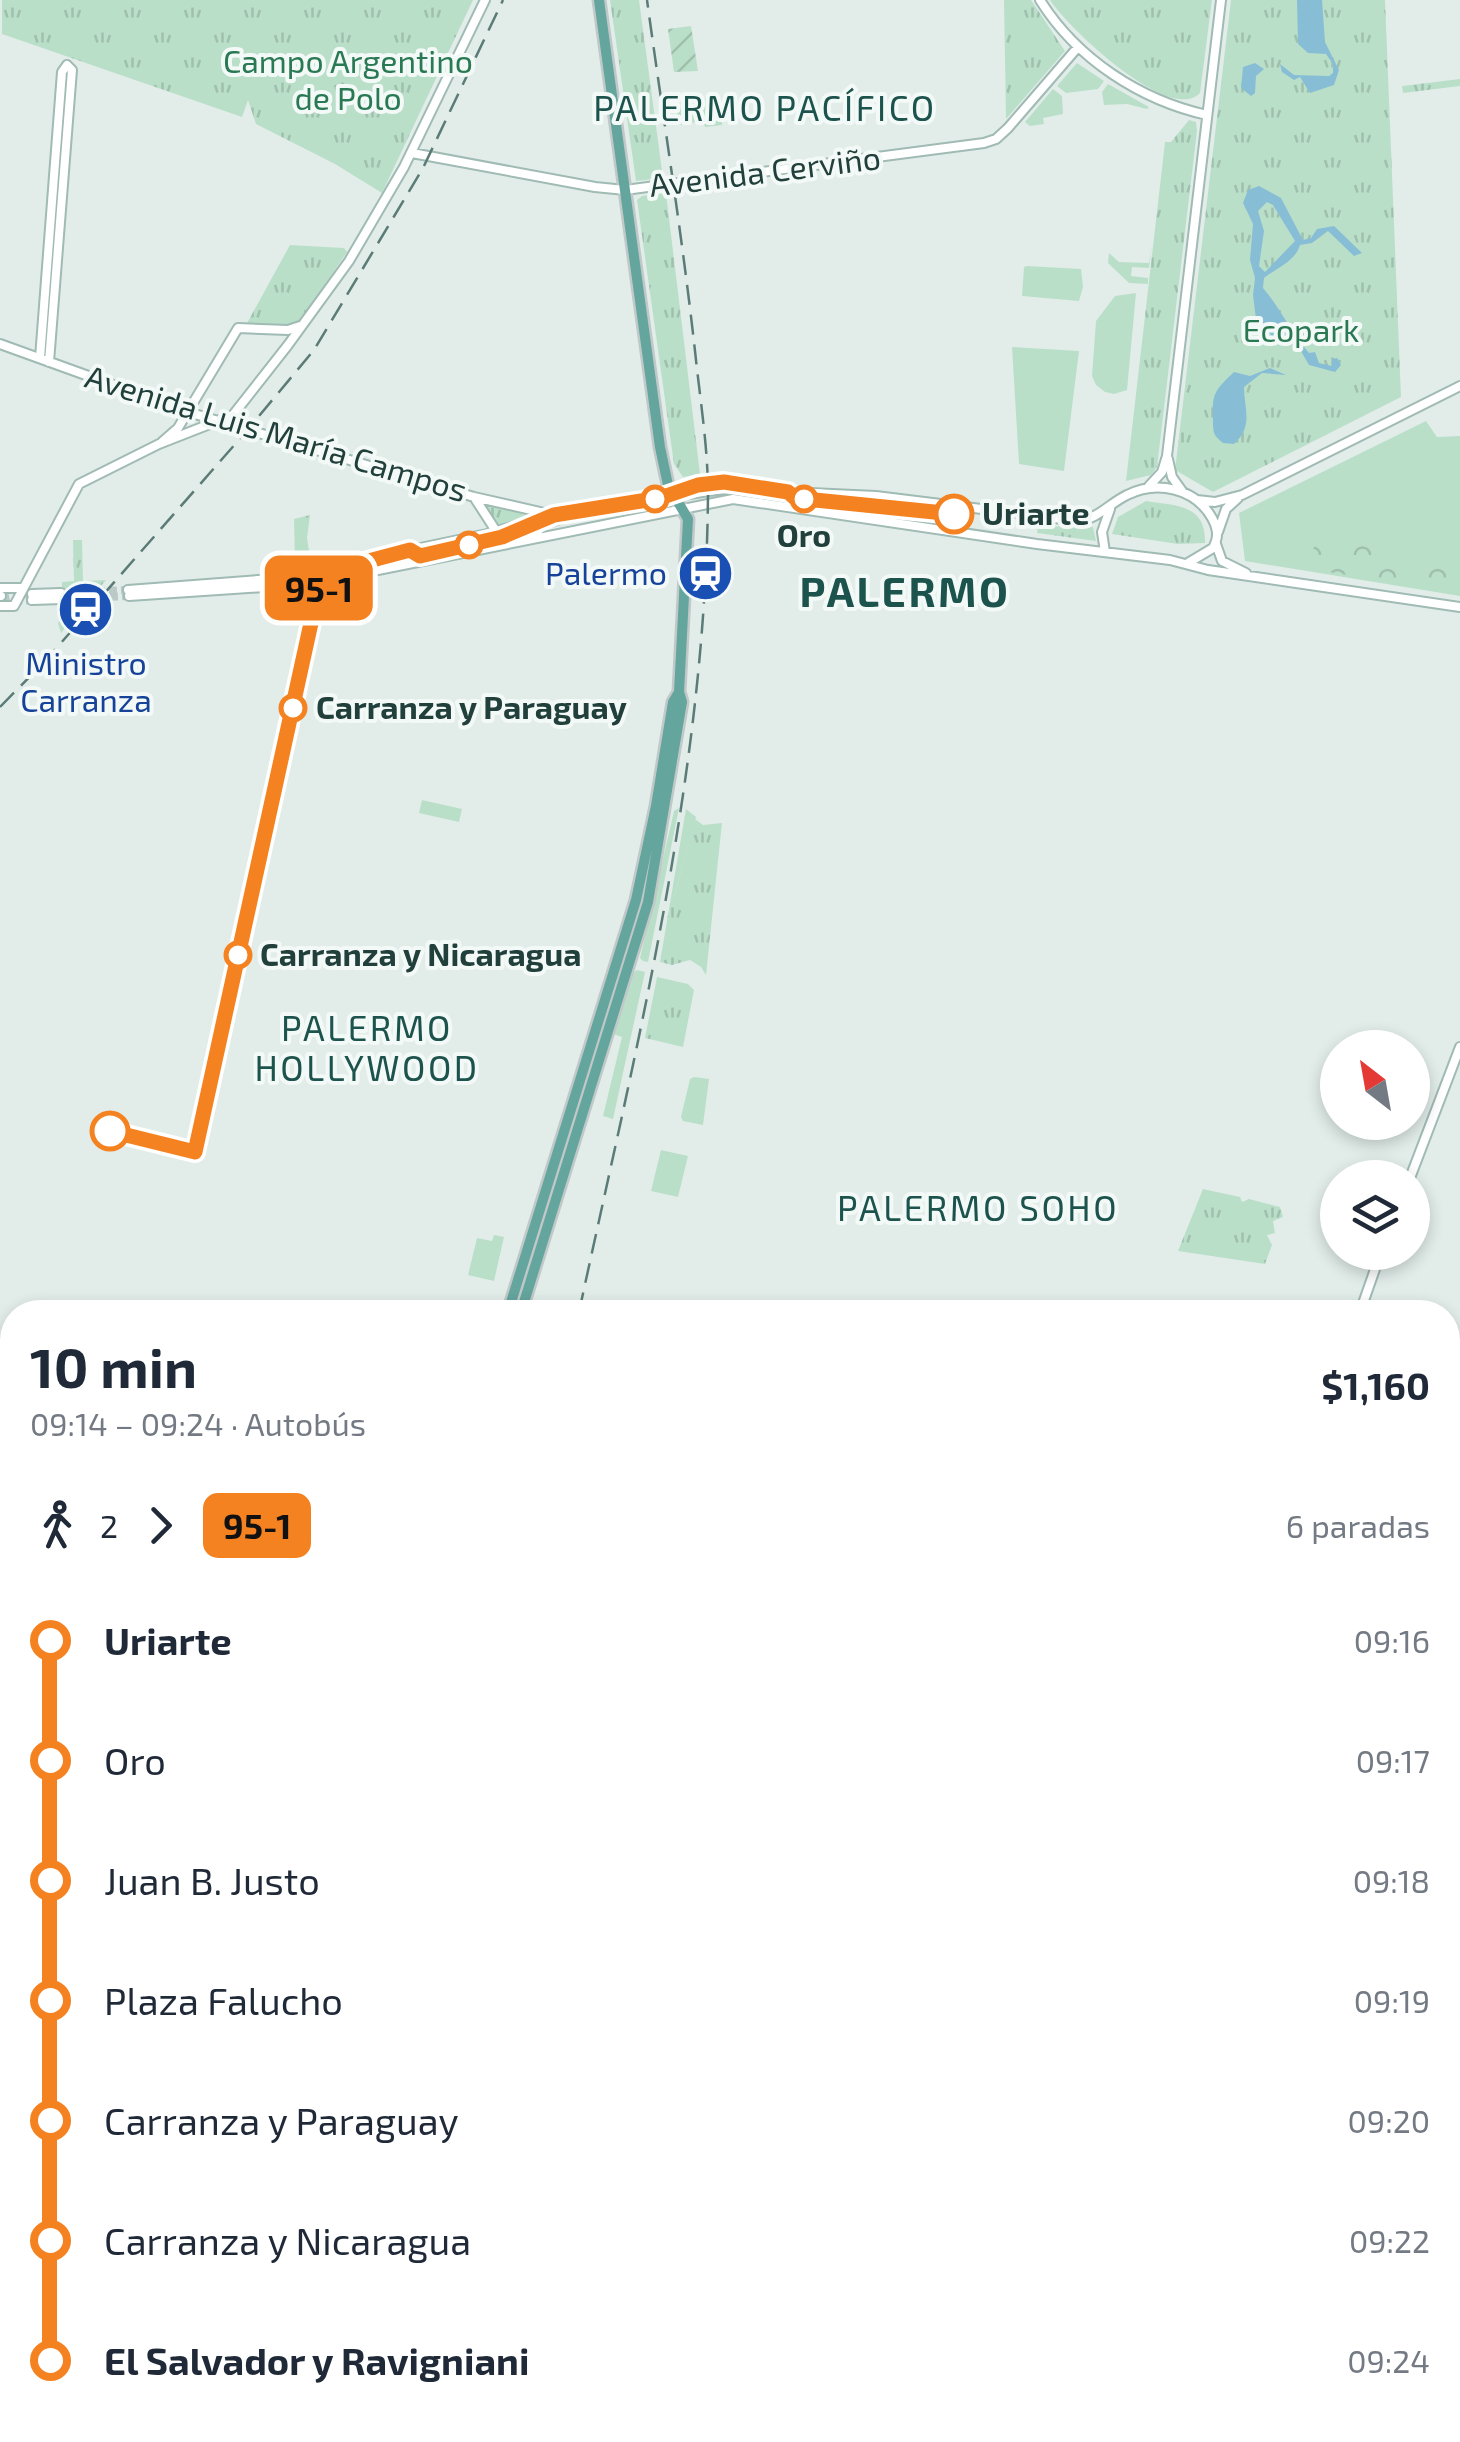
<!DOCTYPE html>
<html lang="es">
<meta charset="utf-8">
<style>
:root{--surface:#fff;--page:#f6f6f7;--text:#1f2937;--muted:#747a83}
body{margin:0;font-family:"Exo 2",sans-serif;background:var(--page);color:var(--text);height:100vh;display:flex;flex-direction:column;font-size:38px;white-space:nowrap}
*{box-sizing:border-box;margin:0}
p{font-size:32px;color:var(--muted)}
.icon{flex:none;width:55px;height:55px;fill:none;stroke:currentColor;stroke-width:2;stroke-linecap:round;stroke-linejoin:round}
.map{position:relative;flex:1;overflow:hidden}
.drawer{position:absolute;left:0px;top:1300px;width:1460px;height:1142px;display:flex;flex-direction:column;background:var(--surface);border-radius:40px 40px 0 0;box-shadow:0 5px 15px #0003}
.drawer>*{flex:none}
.badge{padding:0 20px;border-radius:15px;font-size:35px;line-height:65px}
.needle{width:65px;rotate:329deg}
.buttons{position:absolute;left:1320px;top:1030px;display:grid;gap:20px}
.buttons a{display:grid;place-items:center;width:110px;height:110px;border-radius:50%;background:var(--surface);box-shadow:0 5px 15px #0003;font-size:50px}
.map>.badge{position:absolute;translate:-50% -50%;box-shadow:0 0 0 5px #fff}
.legs{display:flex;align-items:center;gap:15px;height:110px;padding:0 30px;font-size:32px}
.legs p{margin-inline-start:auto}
.summary{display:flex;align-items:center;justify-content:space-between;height:170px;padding:0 30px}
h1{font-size:55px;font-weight:700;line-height:75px}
ul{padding:0 30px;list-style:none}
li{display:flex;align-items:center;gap:35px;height:120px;font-size:38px}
li i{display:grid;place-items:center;width:15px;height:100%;margin:0 12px;background:currentColor}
li i::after{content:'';width:25px;height:25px;margin:-12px;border:8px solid;border-radius:50%;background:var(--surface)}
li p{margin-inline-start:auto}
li:first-child i{background:linear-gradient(#0000 50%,currentColor 0)}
li:last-child i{background:linear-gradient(currentColor 50%,#0000 0)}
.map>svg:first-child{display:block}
</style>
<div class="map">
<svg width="1460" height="2442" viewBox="0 0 1460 2442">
<defs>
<pattern id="forest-crowns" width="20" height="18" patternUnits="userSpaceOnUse" patternTransform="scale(2.5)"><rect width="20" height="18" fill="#badfc9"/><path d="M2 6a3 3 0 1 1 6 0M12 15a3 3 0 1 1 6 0" fill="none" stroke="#a0c0ae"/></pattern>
<pattern id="park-tufts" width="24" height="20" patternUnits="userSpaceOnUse" patternTransform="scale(2.5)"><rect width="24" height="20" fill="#badfc9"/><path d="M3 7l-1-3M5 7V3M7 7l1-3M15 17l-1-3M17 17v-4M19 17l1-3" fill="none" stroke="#a0c0ae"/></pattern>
<pattern id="garden-furrows" width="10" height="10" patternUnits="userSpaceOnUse" patternTransform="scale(2.5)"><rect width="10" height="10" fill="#badfc9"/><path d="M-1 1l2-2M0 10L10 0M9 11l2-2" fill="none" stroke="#a0c0ae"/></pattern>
</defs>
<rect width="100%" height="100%" fill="#e2edea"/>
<path fill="#badfc9" d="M1077 63 1104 81 1098 89 1066 93 1057 86Z
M1108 84 1149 107 1147 109 1127 104 1104 105 1102 92Z
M1053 89 1062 96 1063 114 1043 118 1044 124 1030 126 1025 122Z
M1152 245 1149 268 1132 267 1131 276 1148 278V284L1129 283 1108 263 1109 253 1119 262 1149 263Z
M1027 266 1081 269 1083 287 1079 301 1022 296 1024 267Z
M1136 293 1127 390 1114 394 1105 392 1096 385 1092 376 1096 321 1115 296Z
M1012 347 1079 351 1064 471 1019 464Z
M1426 421 1437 437 1460 436V596L1245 561 1239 513Z
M422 800 462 809 459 822 419 813Z
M679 808 648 962 643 961 640 958 674 811Z
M686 809 696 817 674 897H671Z
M637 970 645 972 613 1119 603 1116 622 1037 613 1034 631 974Z
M694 1077 709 1079 703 1125 683 1121 681 1117 690 1079Z
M661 1150 688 1156 678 1197 651 1191Z
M494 1235 504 1237 494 1281 468 1275 477 1238 492 1241Z
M43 2430H149L145 2442H36Z"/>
<path fill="url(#forest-crowns)" d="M1338 531 1348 540 1365 535 1377 544H1392L1398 549 1401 577 1396 583 1310 569C1308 551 1319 533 1338 531Z
M1442 553 1460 556V591L1426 586 1419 574 1436 555Z"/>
<path fill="url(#park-tufts)" d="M2 0H473L382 193 335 164 256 124 248 100 242 117 2 34Z
M610 0H639L663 178 636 181Z
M1004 0H1031L1065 51 1006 119Z
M1050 0H1212L1200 93C1170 125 1067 27 1050 0Z
M1231 0H1385L1401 397 1213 492 1175 470Z
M1460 79V86L1403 93 1402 86Z
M1189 120 1196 122 1197 131 1157 467 1151 475 1126 481 1165 142H1171Z
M666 193 700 474 683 477 674 464 637 200 642 196Z
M290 245 344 248 347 252 296 327 246 325Z
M483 501 530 516 531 517 498 526Z
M1146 501C1177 506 1206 504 1205 543L1178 544 1112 534 1118 517Z
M310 515 307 538 311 563 295 566 294 519Z
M1038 526 1093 527 1096 541 1037 533Z
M73 540H82L83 581 106 580 61 633 58 623 67 612 62 607V582L74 581Z
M695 819 703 825 722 823 706 975 701 967 690 960 672 965 660 962 671 897H674Z
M657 977 688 984 694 990 683 1047 645 1038Z
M1203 1189 1240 1197 1242 1202 1249 1199 1280 1207 1283 1217 1273 1221 1275 1233 1267 1235 1272 1245 1265 1264 1178 1251Z"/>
<path fill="url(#garden-furrows)" d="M691 26 698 71 674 72 668 29Z
M718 97 719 103 706 102V118L710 121 722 117V125L705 127 703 121 678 125 677 108 700 105V99Z"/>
<path fill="#87bed5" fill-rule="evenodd" d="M1297 0H1322L1325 42 1339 70 1334 85 1310 93 1300 77 1294 80 1282 72 1280 64 1294 75 1329 76 1333 73V64L1326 54 1308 53 1298 44Z
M1255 63 1264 69 1256 76 1255 93 1251 96 1241 88 1243 67Z
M1259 186 1281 198 1303 240 1311 238 1317 229 1334 226 1362 253 1354 256 1328 231 1312 243 1300 245C1295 262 1276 268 1264 278L1263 288C1281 309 1291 333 1309 353L1315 352 1319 363 1332 366V359L1337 358 1341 365 1335 372 1309 365 1298 346 1277 341 1256 319 1253 295 1255 278 1250 260 1253 224 1243 203 1248 190ZM1267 202 1273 205 1295 241 1265 272 1259 266 1264 231 1258 211Z
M1270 368 1286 375 1262 373 1244 387C1244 409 1254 426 1234 444L1223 443C1214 436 1213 433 1213 422 1212 394 1213 392 1234 372L1250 376Z"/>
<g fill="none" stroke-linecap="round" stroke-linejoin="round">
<path stroke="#bbcac7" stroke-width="8" stroke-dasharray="8 4" stroke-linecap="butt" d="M61 593 128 590
M1 596 32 594
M62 599 129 596
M2 602 32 600"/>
<defs>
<path id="secondary" d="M1040 0C1077 59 1140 100 1207 115
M412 153 595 187 625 190 984 143 996 139 1008 128 1078 47
M0 344 188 412 474 497 549 514
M40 358 62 72 67 65 72 70 49 362
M162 442 178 428 238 328 288 330 300 326
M1168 459 1172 477 1182 491
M1149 486 1162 472 1167 456 1221 0
M684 491 715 482 739 485
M474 497 496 531 512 543
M1197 500 1215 502 1242 495 1460 386
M1218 532 1226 509 1238 498
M531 538 546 523 561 519
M1216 544 1222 561 1246 573
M1105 552 1102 532 1110 509
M0 588H22
M128 590 272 579 487 534 554 515 722 489 876 496 1078 521C1098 519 1110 503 1127 495 1157 480 1195 488 1212 518 1218 529 1219 537 1213 548L1188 563
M32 594 61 593
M0 596H1
M129 596 308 584 733 499 1037 544 1170 560 1208 570 1460 607
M32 600 62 599
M0 606H14L79 484 159 444 233 415 288 345 349 261 404 167 485 0
M1410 1178 1460 1047
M1360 1312 1381 1252
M1448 1485 1460 1488
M0 1538 12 1540
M0 2024 12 2065
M1448 2083 1460 2062
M0 2236 12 2241
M0 2333 12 2273
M930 2442 935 2430"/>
<path id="primary" d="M508 1312 636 900 656 806 673 702 679 692
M521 1312 648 902 682 702 679 692 688 519 668 485 660 447 599 0
M0 1640 12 1642
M1448 1826H1460
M1448 2410 1460 2404
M624 2430 663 2442
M309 2442 313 2430
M321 2442 325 2430
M1364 2442 1405 2430"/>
</defs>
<use href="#secondary" stroke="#a0bab4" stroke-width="12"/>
<use href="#primary" stroke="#c1c9c8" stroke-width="15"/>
<use href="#secondary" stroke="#fff" stroke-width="8"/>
<use href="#primary" stroke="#64a59e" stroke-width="10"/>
<path stroke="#5b7b77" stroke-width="2.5" stroke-dasharray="20 10" stroke-linecap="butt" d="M0 707 46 660 244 434 314 350 423 168 503 0
M579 1312C637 1043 706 772 708 494 708 447 700 399 695 351 682 234 663 117 647 0
M20 2442 27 2430"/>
</g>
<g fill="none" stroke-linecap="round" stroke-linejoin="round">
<defs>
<path id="line-1" d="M110 1131 195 1152 320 582 327 572 410 550 420 556 502 537 554 515 660 498 698 485 724 482 788 492 795 498 954 514"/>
</defs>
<use href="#line-1" stroke="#fff" stroke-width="22"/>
<use href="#line-1" stroke="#f58220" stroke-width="15"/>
</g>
<defs>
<symbol id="station-disc" viewBox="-11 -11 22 22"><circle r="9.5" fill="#1a4fb4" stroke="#f3f9f7"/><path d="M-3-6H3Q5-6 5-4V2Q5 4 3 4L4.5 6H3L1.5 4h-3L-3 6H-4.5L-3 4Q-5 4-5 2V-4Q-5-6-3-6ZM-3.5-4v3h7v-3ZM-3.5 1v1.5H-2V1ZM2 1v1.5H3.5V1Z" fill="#fff"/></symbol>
</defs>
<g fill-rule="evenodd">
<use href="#station-disc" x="674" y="542" width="63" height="63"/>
<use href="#station-disc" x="54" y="578" width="63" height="63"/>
</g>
<g fill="#fff" stroke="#f58220" stroke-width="5">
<circle cx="655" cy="499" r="12"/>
<circle cx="804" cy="499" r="12"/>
<circle cx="954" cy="514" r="18"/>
<circle cx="469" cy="545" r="12"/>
<circle cx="293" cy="708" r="12"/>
<circle cx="238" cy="955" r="12"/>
<circle cx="110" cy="1131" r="18"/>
</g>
<g text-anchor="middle" stroke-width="8" stroke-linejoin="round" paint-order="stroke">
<g font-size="32" fill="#297953" stroke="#f3f9f7">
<text x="348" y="73">Campo Argentino<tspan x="348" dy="37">de Polo</tspan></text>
<text x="1301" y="342">Ecopark</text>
</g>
<g font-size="32" fill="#213f3b" stroke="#f3f9f7">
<text transform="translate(765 172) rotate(-7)" y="11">Avenida Cerviño</text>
<text transform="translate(276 434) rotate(17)" y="11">Avenida Luis María Campos</text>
</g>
<g font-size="32" font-weight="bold" fill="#213f3b" stroke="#f3f9f7" text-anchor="start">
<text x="982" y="525">Uriarte</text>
<text x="804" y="547" text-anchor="middle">Oro</text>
<text x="316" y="719">Carranza y Paraguay</text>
<text x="260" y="966">Carranza y Nicaragua</text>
</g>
<g font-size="32" fill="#164399" stroke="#f3f9f7" text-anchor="end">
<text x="667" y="585">Palermo</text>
<text x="86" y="675" text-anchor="middle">Ministro<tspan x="86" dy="37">Carranza</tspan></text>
</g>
<g font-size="35" letter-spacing="2.5" fill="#1c534d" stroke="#f3f9f7">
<text x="765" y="121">PALERMO PACÍFICO</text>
<text x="367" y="1041">PALERMO<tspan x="367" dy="40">HOLLYWOOD</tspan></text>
<text x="978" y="1221">PALERMO SOHO</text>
</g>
<g font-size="42" font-weight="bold" letter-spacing="2.5" fill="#1c534d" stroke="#f3f9f7">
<text x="905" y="607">PALERMO</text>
</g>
</g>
</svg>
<div class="buttons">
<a><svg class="needle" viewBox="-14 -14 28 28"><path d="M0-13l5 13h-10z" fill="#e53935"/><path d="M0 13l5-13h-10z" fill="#747a83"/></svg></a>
<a><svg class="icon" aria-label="layers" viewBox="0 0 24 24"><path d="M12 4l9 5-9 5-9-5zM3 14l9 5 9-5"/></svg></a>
</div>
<b class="badge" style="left:319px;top:588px;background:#f58220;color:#111">95-1</b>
<section class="drawer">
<div class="summary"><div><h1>10 min</h1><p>09:14 – 09:24 · Autobús</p></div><b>$1,160</b></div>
<div class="legs"><svg class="icon" aria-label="walk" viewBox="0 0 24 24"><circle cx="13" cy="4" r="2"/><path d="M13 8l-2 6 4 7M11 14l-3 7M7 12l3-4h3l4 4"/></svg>2<svg class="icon" aria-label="forward" viewBox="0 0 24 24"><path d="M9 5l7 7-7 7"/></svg><b class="badge" style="background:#f58220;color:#111">95-1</b><p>6 paradas</p></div>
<ul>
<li><i style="color:#f58220"></i><b>Uriarte</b><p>09:16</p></li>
<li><i style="color:#f58220"></i><span>Oro</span><p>09:17</p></li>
<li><i style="color:#f58220"></i><span>Juan B. Justo</span><p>09:18</p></li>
<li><i style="color:#f58220"></i><span>Plaza Falucho</span><p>09:19</p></li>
<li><i style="color:#f58220"></i><span>Carranza y Paraguay</span><p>09:20</p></li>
<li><i style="color:#f58220"></i><span>Carranza y Nicaragua</span><p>09:22</p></li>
<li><i style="color:#f58220"></i><b>El Salvador y Ravigniani</b><p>09:24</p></li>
</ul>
</section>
</div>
